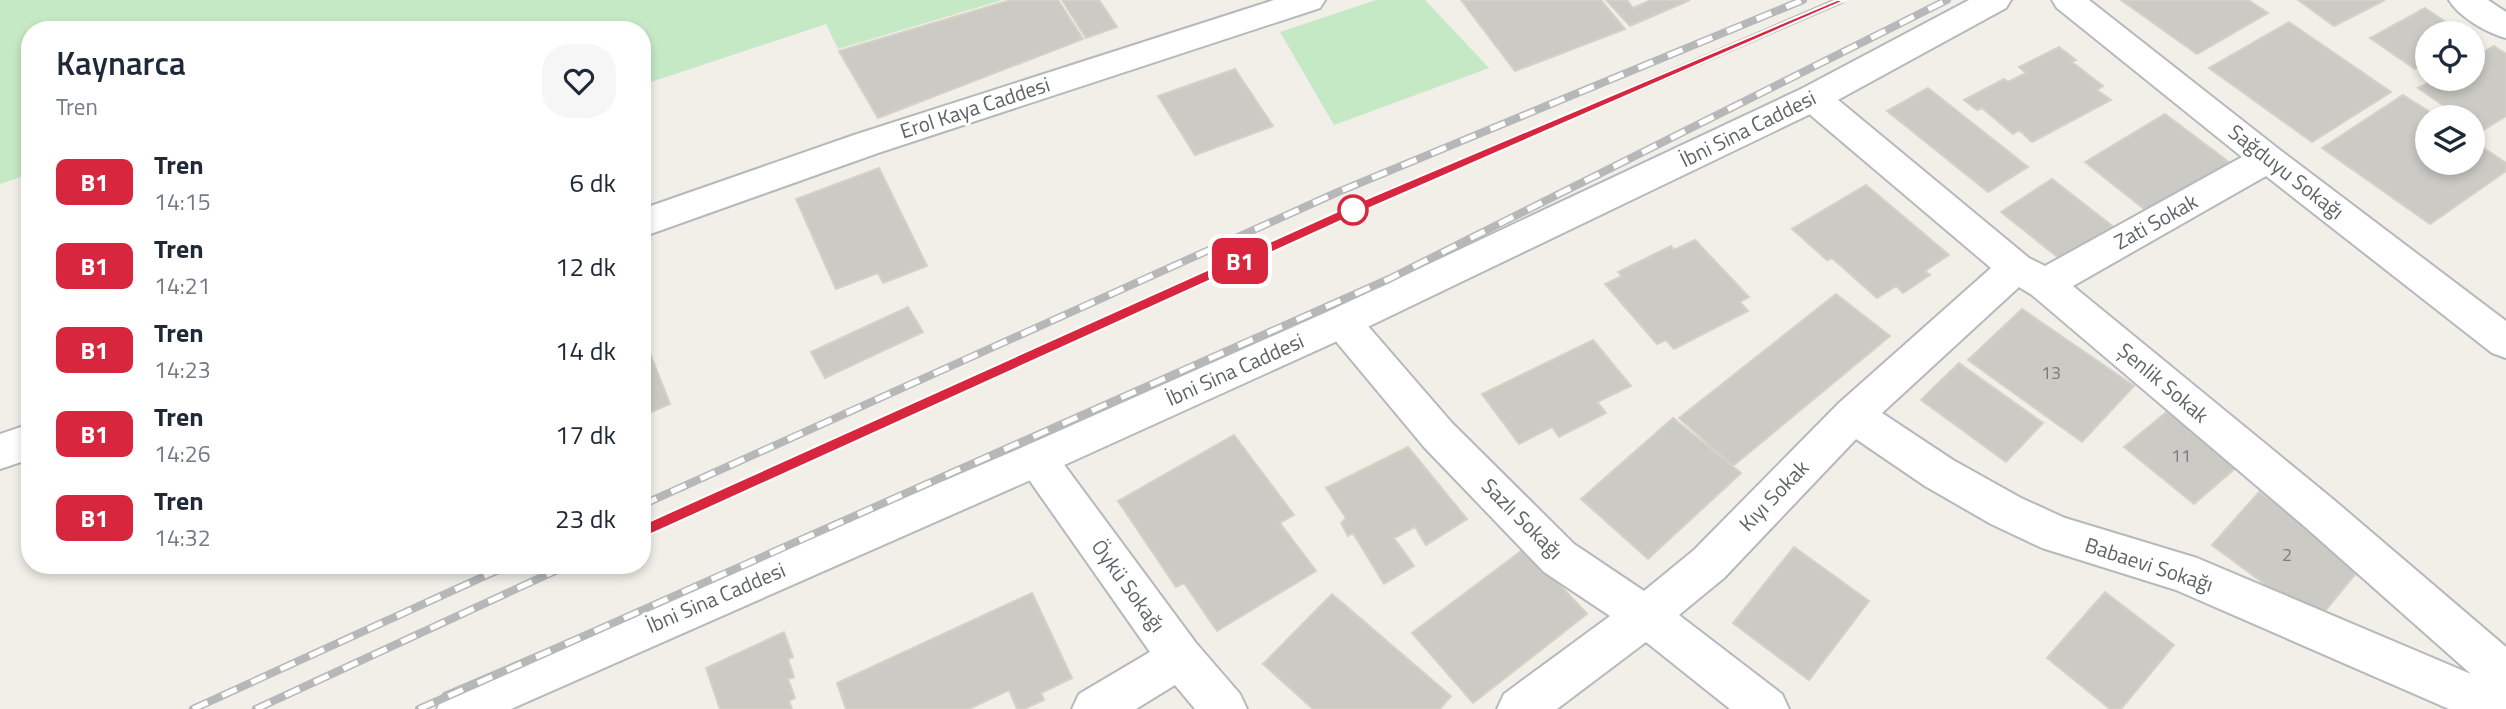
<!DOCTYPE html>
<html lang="tr">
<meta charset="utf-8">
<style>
:root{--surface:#fff;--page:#f6f6f7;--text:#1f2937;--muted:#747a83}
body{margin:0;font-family:"Titillium Web",sans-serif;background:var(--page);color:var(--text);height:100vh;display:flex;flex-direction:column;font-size:26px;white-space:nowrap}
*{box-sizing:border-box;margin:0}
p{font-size:23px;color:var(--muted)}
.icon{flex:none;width:38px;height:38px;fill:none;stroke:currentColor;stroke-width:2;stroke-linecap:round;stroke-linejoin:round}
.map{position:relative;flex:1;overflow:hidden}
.details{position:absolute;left:21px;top:21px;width:630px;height:553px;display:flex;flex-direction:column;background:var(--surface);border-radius:28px;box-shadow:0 4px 10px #0003}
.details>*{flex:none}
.badge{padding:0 14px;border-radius:10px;font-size:24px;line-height:46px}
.tools{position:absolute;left:2415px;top:21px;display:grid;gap:14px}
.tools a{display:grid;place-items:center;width:70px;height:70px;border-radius:50%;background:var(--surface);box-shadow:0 4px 10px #0003;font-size:35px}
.map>.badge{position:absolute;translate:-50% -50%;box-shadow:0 0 0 4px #fff}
.round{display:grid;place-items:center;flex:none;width:74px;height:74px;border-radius:28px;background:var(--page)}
.head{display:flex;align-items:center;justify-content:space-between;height:119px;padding:0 35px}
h1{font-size:33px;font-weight:600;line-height:52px}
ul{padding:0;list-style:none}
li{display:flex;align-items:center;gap:21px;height:84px;padding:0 35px}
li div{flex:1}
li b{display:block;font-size:26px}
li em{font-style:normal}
li .badge{min-width:77px;font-weight:700;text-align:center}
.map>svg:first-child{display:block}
</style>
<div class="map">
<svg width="2506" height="709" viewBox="0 0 2506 709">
<rect width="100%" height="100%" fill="#f1efe8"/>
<path fill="#c5e8c5" d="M0 0H1003L838 49 826 24 642 85V30H30V174L0 184Z
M1376 0H1425L1489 68 1334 125 1280 32Z"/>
<path fill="#cccac5" stroke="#d6d1c6" stroke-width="2" d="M1011 0H1058L1083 39 878 118 839 51Z
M1062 0H1099L1117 27 1086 38Z
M1461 0H1601L1625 29 1515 71Z
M1606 0H1627L1633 8 1651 0H1690L1630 26Z
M2121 0H2248L2268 13 2197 54Z
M2298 0H2385L2334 26Z
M2425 8 2462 33H2427V62L2415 69 2370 38Z
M2289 22 2391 92 2312 142 2209 68Z
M2494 46 2506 54V116L2480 132 2473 127V117H2460L2418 88 2436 79H2473V58Z
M2059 47 2076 60 2072 62 2103 86 2097 90 2111 100 2032 142 2019 130 2013 134 1982 108 1977 110 1964 100 2004 79 2008 82 2026 73 2019 67Z
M1235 69 1273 126 1195 155 1158 96Z
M1928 88 2028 167 1988 192 1887 111Z
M2403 95 2438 117H2427V163H2473V141L2506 163V171L2430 224 2322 148Z
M2165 114 2230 163 2149 213 2085 162Z
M879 168 927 266 883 283 878 273 836 289 796 199Z
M2052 179 2115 228 2065 263 2001 212Z
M1866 185 1949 255 1925 271 1930 275 1903 293 1896 286 1877 298 1832 258 1827 260 1792 229Z
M1695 240 1749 297 1740 302 1748 311 1674 349 1666 340 1657 344 1605 284 1622 276 1618 272 1671 246 1674 250Z
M1836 294 1890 336 1733 466 1679 418Z
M908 307 923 332 825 378 811 352Z
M2022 309 2134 386 2082 442 1968 360Z
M1593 340 1631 386 1597 402 1606 413 1559 437 1552 427 1519 444 1482 394Z
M648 348 670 404 642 416V351Z
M1959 363 2043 423 2006 462 1921 400Z
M2169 410 2239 465 2194 504 2124 447Z
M1673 418 1741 473 1648 559 1581 499Z
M1234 435 1294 515 1280 523 1316 571 1217 631 1184 583 1176 587 1118 501Z
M1408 447 1467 519 1426 545 1415 527 1394 538 1414 566 1384 584 1353 533 1348 536 1341 523 1346 518 1326 488Z
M2259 492 2362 566 2316 622 2212 545Z
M1794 547 1869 601 1809 680 1733 623Z
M1525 548 1587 614 1473 703 1412 633Z
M2105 592 2174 645 2121 709H2110L2047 658Z
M1032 593 1072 678 1041 693 1044 700 1024 709H1017L1009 690 969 709H846L837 683Z
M1332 594 1451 696 1440 709H1313L1263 664Z
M784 632 793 657 788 659 794 677 788 679 795 698 789 701 792 709H720L706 668Z"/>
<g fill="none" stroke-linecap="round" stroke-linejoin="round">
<defs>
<path id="minor" d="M1274 0H1325L1320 8 878 153 642 237V209L854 135Z
M2052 0H2089L2280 150 2506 321V358L2492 353 2266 176 2073 286 2334 500 2506 647V709H2449L2176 590 2042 548 1991 524 1925 486 1856 439 1724 578 1679 615 1782 694 1789 709H1730L1646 642 1557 709H1497L1504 694 1610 616 1544 572 1424 447 1329 333 1323 322 1329 311 1342 307 1355 311 1452 423 1574 544 1644 591 1694 550 1839 403 1991 268 1801 107 1796 98 1801 89 1813 86 1825 89 2029 258 2045 266 2242 157 2057 8ZM2019 287 2032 295 2304 526 2471 674 2197 558 2065 518 2021 498 1953 460 1882 413Z
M2449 0H2488L2506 12V38C2487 33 2459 17 2449 0Z
M30 424V459L0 469V434Z
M1037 441 1051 447 1196 643 1240 694 1247 709H1195L1175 685 1136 709H1072L1079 694 1150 652 1023 471 1017 459 1023 447Z"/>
<path id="tertiary" d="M1969 0H2011L2006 8 1825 107 1355 333 1051 471 511 709H437L444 694 1023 447 1329 311 1801 89Z"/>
</defs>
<use href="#minor" stroke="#b5b8bc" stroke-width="4"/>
<use href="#tertiary" stroke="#b5b8bc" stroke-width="4"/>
<use href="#minor" fill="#fff" fill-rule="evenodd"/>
<use href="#tertiary" fill="#fff" fill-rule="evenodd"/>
<defs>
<path id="rail" d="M642 505 1338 192 1803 0
M642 532 1349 212 1841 0
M193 709 509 565
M256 709 568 565
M419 709 1389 279 1947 0"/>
</defs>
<use href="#rail" stroke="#b6b7b8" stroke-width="8"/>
<use href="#rail" stroke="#fff" stroke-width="5" stroke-dasharray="16" stroke-linecap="butt"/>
</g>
<path fill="#d7263d" stroke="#fff" stroke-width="2" d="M1837 0H1846L1354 215 647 536 642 538 635 532 637 527 1345 208Z"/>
<circle fill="#fff" stroke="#d7263d" stroke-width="3.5" cx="1353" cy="210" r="14"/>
<g text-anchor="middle" stroke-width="6" stroke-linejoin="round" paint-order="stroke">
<g font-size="18" fill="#7a7d7f">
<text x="2051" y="379">13</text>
<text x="2181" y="462">11</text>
<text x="2287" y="561">2</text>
</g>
<g font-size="21" fill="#5f6368" stroke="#fff">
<text transform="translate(975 108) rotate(-18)" y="7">Erol Kaya Caddesi</text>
<text transform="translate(1748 129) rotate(-26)" y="7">İbni Sina Caddesi</text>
<text transform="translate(2286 172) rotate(38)" y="7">Sağduyu Sokağı</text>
<text transform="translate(2156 222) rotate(-29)" y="7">Zati Sokak</text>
<text transform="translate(1235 370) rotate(-24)" y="7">İbni Sina Caddesi</text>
<text transform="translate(2163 383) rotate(40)" y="7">Şenlik Sokak</text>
<text transform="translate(1774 496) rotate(-46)" y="7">Kıyı Sokak</text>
<text transform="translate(1522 519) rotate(45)" y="7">Sazlı Sokağı</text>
<text transform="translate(2149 565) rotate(18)" y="7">Babaevi Sokağı</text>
<text transform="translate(1128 586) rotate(54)" y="7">Öykü Sokağı</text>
<text transform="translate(716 598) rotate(-23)" y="7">İbni Sina Caddesi</text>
</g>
</g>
</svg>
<div class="tools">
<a><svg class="icon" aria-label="locate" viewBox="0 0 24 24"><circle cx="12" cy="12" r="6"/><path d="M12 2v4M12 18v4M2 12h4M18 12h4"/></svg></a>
<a><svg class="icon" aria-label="layers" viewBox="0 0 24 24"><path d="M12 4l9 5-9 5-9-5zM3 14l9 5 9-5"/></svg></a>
</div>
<b class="badge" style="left:1240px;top:261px;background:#d7263d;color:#fff">B1</b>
<section class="details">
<div class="head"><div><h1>Kaynarca</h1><p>Tren</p></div><a class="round"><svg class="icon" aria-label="heart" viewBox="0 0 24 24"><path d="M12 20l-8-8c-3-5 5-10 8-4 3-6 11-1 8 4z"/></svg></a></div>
<ul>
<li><span class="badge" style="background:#d7263d;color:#fff">B1</span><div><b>Tren</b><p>14:15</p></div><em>6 dk</em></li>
<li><span class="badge" style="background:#d7263d;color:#fff">B1</span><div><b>Tren</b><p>14:21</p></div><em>12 dk</em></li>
<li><span class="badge" style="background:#d7263d;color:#fff">B1</span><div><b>Tren</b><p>14:23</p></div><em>14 dk</em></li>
<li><span class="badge" style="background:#d7263d;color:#fff">B1</span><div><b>Tren</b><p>14:26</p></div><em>17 dk</em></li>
<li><span class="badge" style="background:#d7263d;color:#fff">B1</span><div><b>Tren</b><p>14:32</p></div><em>23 dk</em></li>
</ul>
</section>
</div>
